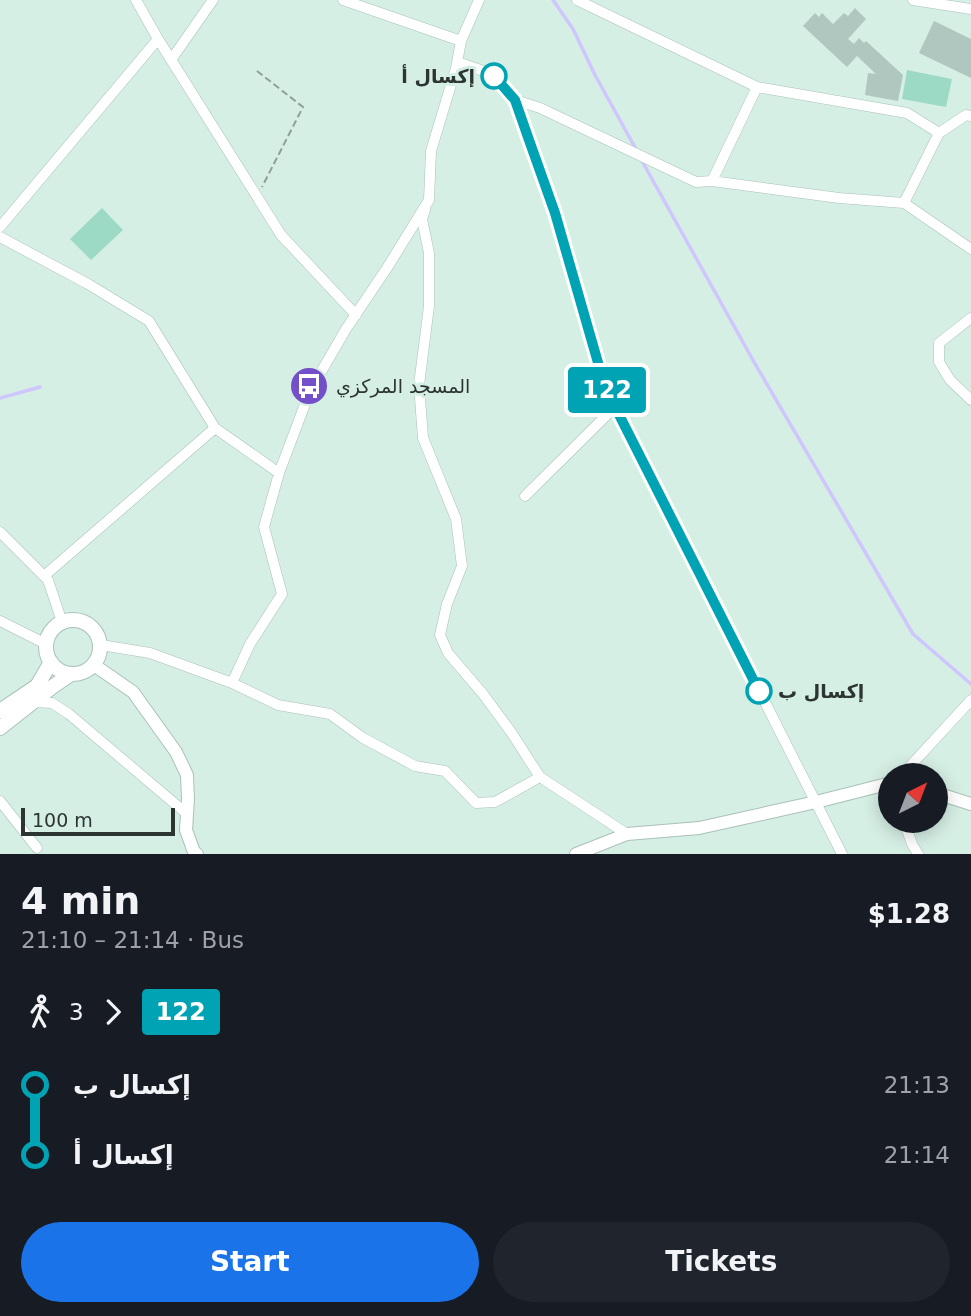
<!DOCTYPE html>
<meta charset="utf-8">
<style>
:root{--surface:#171b24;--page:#20242c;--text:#f1f3f6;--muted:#9ea1a6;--accent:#1a73e8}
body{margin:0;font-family:"DejaVu Sans","Noto Naskh Arabic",sans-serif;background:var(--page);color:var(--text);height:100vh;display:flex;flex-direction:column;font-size:26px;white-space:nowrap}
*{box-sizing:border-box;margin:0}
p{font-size:23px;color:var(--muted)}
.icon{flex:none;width:38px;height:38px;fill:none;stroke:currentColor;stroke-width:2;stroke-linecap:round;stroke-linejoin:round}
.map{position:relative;height:854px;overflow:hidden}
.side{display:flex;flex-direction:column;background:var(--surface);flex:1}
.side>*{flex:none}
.badge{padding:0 14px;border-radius:5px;font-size:24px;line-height:46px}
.needle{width:46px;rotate:42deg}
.controls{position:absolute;left:878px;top:763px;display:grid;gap:14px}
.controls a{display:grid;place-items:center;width:70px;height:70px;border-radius:50%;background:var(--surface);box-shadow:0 4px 18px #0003;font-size:35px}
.scale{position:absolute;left:21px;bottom:18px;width:154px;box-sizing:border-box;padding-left:7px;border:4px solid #2c3532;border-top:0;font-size:19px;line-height:24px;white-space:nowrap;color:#2c3532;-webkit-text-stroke:5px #d6efe5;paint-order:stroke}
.map>.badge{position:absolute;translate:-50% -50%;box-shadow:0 0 0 4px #fff}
.legs{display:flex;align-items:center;gap:10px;height:77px;padding:0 21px;font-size:23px}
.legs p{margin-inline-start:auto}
.headline{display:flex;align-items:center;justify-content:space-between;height:119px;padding:0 21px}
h1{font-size:38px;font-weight:600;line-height:52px}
.primary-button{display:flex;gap:14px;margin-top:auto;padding:14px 21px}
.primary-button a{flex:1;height:80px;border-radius:42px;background:var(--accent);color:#fff;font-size:28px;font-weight:600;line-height:80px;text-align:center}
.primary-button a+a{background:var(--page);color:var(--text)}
ul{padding:0 21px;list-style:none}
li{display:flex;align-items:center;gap:24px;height:70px;font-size:26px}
li i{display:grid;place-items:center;width:10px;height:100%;margin:0 9px;background:currentColor}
li i::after{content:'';width:18px;height:18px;margin:-9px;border:5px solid;border-radius:50%;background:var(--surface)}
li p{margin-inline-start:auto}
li:first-child i{background:linear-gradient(#0000 50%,currentColor 0)}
li:last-child i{background:linear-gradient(currentColor 50%,#0000 0)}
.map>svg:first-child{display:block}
</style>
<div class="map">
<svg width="971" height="854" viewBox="0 0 971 854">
<rect width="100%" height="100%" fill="#d6efe5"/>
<path fill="#9ddac5" d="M907 70 952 79 946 107 902 99Z
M102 208 123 230 91 260 70 239Z"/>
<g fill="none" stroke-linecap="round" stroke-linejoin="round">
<path stroke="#cfc6fd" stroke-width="3.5" d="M553 0 573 29 595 75 637 151
M642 161 754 362 913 634 971 684
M0 398 40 387"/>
</g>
<path fill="#afc7be" d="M855 8 866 19 848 39 854 44 859 38 864 43 866 41 903 75 898 101 865 95 868 73 876 74 857 56 847 67 803 26 815 13 819 17 822 13 833 24 844 13 848 16Z
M934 21 971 39V78L919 53Z"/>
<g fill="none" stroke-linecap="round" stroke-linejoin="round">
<defs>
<path id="minor" d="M136 0 158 39 281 235 356 315
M343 0 461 41
M577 0 757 87 907 113 939 133
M913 0 971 9
M171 60 213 0
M456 68 463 64 492 74 515 100 555 213 605 387 842 854
M515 100 540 108 696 182 712 181 839 198 904 203 971 249
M712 181 757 87
M904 203 939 133 966 115 971 116
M425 210 422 219 429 253V306L419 385 423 438 456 519 462 566 447 604 440 635 448 653 483 694 511 732 540 777
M0 227 158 39
M0 237 88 284 149 321 215 428 279 473
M971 318 939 343V362L950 380 971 400
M525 496 615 407
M0 532 48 580 62 622
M44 576 215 428
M0 621 46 644
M101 645 150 653 232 683 278 705 330 714 363 738 415 766 445 771 476 803 495 802 540 777 627 834
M232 683 250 644 282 594 264 527 279 473 310 391 346 329 387 268 429 200 431 151 456 68 461 41 479 0
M33 702 52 703 69 714 187 814
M902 775 971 700
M0 801 37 848
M904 821 912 844 918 854"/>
<path id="tertiary" d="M94 665 133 692 176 752 187 775 188 799 186 830 194 852 197 854
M936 793 971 804
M576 854 627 834 699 828 816 802 891 783"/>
<path id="secondary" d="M46 647a27 27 0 1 1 54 0a27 27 0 1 1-54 0Z
M0 711 37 686 51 662
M0 728 52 687 71 674"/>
</defs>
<use href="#minor" stroke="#a9c1b8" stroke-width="11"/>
<use href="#tertiary" stroke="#a9c1b8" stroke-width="14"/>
<use href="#secondary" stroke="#a9c1b8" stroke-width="16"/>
<path stroke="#8ea099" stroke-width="2" stroke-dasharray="7 3.5" stroke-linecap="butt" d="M257 71 303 107 262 187"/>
<use href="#minor" stroke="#fff" stroke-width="10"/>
<use href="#tertiary" stroke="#fff" stroke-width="12"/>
<use href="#secondary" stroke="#fff" stroke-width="14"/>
</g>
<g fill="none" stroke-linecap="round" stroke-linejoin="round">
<defs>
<path id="line-1" d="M494 76 515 100 529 140 555 213 605 387 759 691"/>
</defs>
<use href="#line-1" stroke="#fff" stroke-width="16"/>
<use href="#line-1" stroke="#00a3b4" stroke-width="10"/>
</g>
<defs>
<symbol id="bus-disc" viewBox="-11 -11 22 22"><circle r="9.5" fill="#7350c9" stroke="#d6efe5"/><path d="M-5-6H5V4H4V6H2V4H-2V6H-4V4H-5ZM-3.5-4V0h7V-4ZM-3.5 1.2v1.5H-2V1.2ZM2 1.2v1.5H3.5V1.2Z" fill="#fff"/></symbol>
</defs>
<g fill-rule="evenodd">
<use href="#bus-disc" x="287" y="364" width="44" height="44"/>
</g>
<g fill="#fff" stroke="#00a3b4" stroke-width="3.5">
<circle cx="494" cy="76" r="12"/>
<circle cx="759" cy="691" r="12"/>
</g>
<g text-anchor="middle" stroke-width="6" stroke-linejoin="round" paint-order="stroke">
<g font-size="19" font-weight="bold" fill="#2c3532" stroke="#d6efe5" text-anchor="end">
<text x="475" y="83">إكسال أ</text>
<text x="778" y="698" text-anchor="start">إكسال ب</text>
</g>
<g font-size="19" fill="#2c3532" stroke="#d6efe5" text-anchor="start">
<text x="336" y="393">المسجد المركزي</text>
</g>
</g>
</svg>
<div class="controls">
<a><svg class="needle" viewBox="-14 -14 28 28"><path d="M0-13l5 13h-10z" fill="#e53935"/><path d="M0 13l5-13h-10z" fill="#9ea1a6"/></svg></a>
</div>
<div class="scale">100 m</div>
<b class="badge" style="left:607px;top:390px;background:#00a3b4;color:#fff">122</b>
</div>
<section class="side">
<div class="headline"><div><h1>4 min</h1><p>21:10 – 21:14 · Bus</p></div><b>$1.28</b></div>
<div class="legs"><svg class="icon" aria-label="walk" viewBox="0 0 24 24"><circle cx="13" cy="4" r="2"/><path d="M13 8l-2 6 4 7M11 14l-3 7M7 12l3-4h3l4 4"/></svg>3<svg class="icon" aria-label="forward" viewBox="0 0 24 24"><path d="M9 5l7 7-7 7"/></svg><b class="badge" style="background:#00a3b4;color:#fff">122</b></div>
<ul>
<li><i style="color:#00a3b4"></i><b>إكسال ب</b><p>21:13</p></li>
<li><i style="color:#00a3b4"></i><b>إكسال أ</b><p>21:14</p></li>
</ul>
<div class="primary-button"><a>Start</a><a>Tickets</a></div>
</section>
